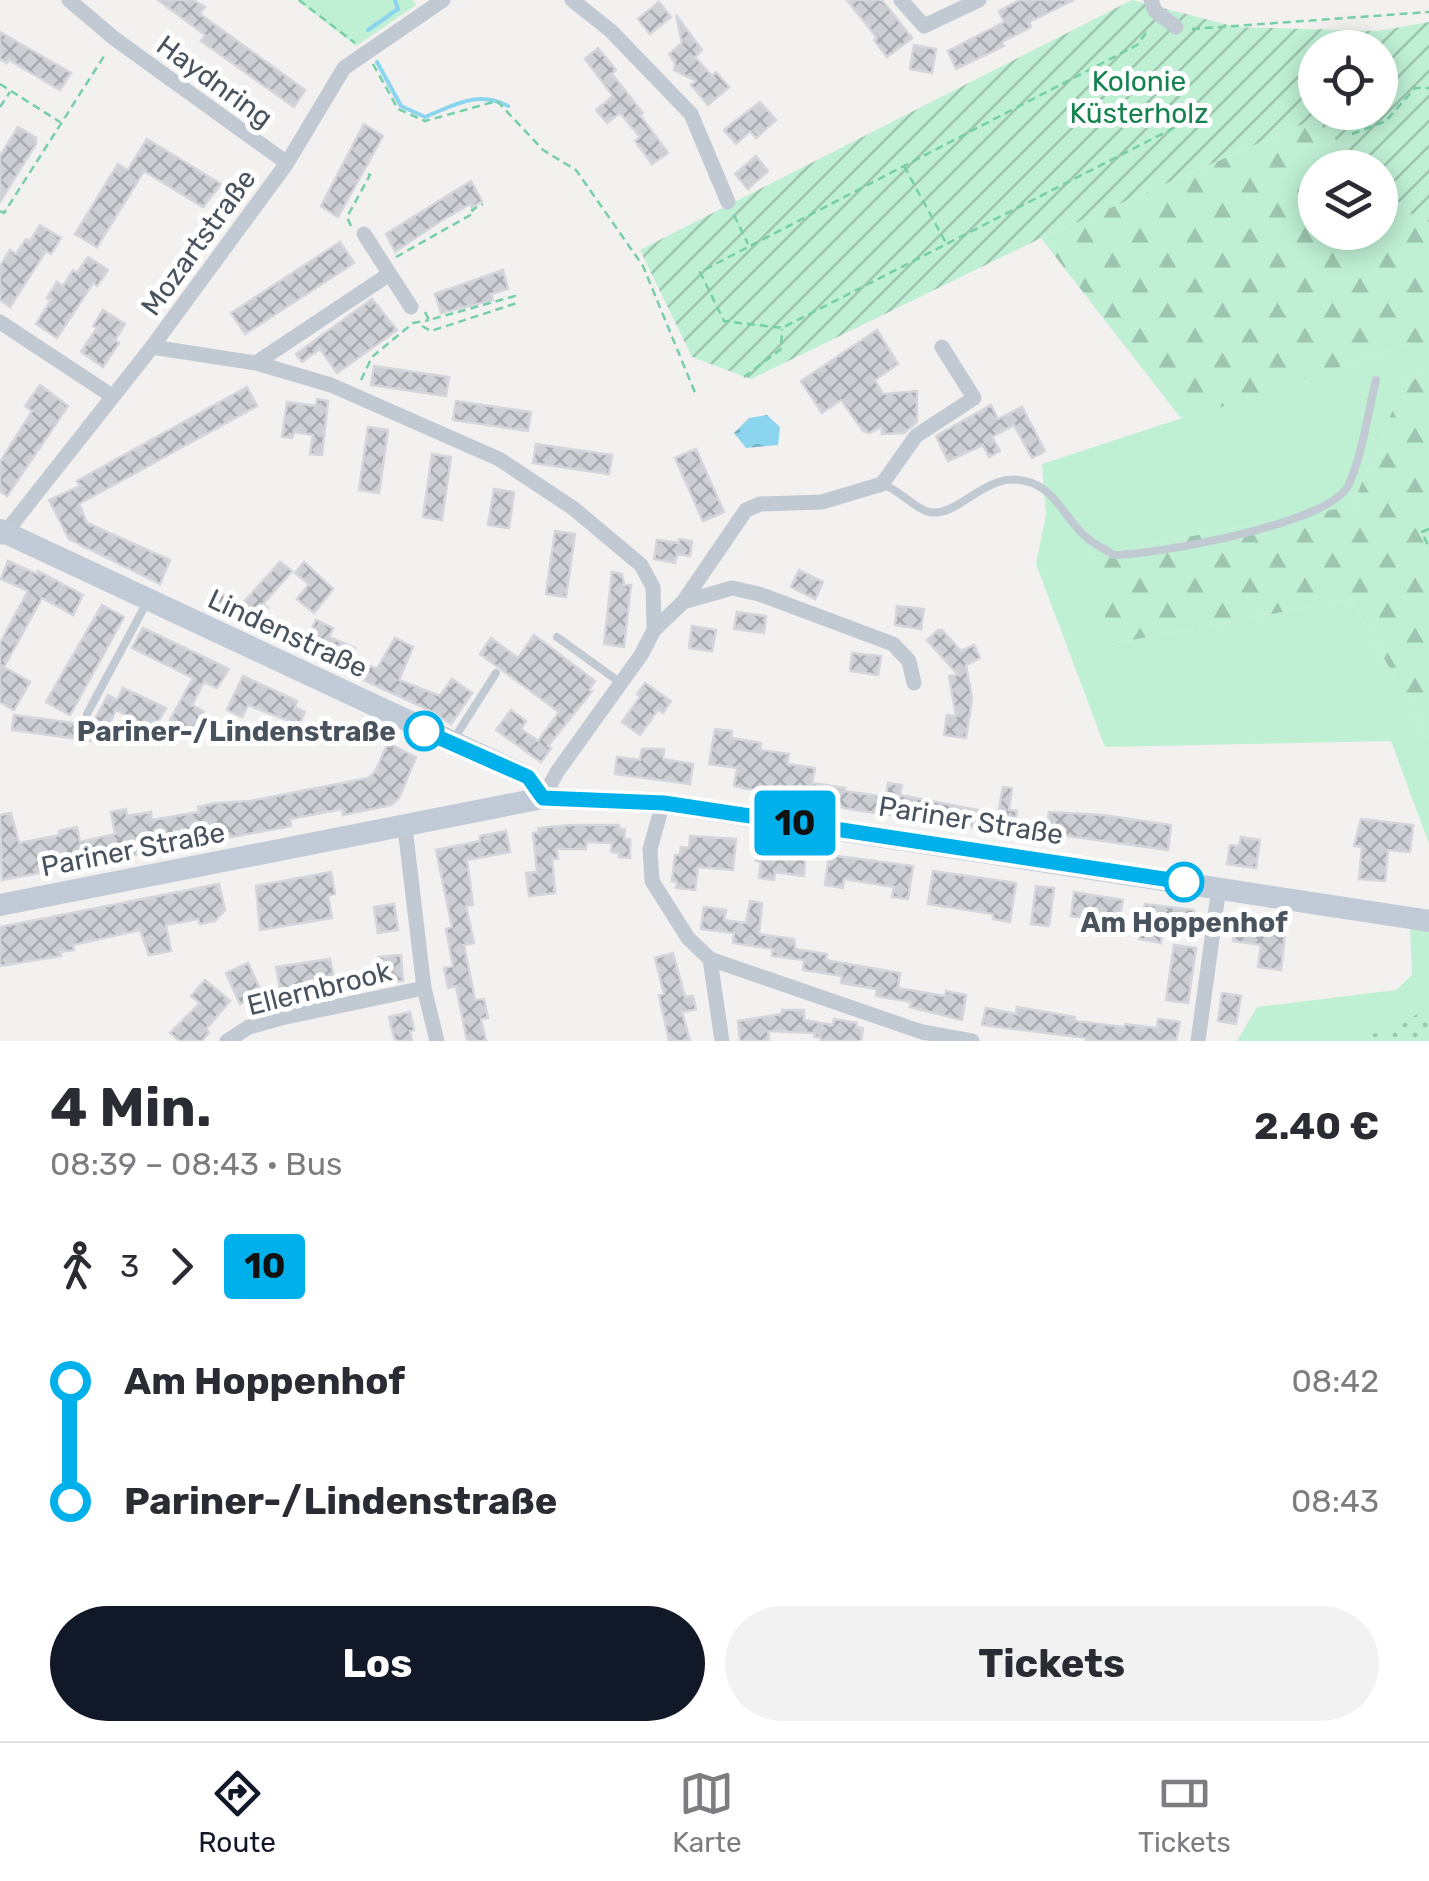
<!DOCTYPE html>
<html lang="de">
<meta charset="utf-8">
<style>
:root{--surface:#fff;--page:#f2f2f3;--text:#2b2b33;--muted:#7c7c81;--line:#e1e1e2;--accent:#111827}
body{margin:0;font-family:Rubik,sans-serif;background:var(--page);color:var(--text);height:100vh;display:flex;flex-direction:column;font-size:38px;white-space:nowrap}
*{box-sizing:border-box;margin:0}
p{font-size:32px;color:var(--muted)}
.icon{flex:none;width:55px;height:55px;fill:none;stroke:currentColor;stroke-width:2;stroke-linecap:round;stroke-linejoin:round}
.map{position:relative;height:1041px;overflow:hidden}
.drawer{display:flex;flex-direction:column;background:var(--surface);flex:1}
.drawer>*{flex:none}
.badge{padding:0 20px;border-radius:8px;font-size:35px;line-height:65px}
.tools{position:absolute;left:1298px;top:30px;display:grid;gap:20px}
.tools a{display:grid;place-items:center;width:100px;height:100px;border-radius:50%;background:var(--surface);box-shadow:0 5px 25px #0003;font-size:50px}
.map>.badge{position:absolute;translate:-50% -50%;box-shadow:0 0 0 5px #fff}
.legs{display:flex;align-items:center;gap:15px;height:110px;padding:0 50px;font-size:32px}
.legs p{margin-inline-start:auto}
.headline{display:flex;align-items:center;justify-content:space-between;height:170px;padding:0 50px}
h1{font-size:55px;font-weight:700;line-height:75px}
.button{display:flex;gap:20px;margin-top:auto;padding:20px 50px}
.button a{flex:1;height:115px;border-radius:60px;background:var(--accent);color:#fff;font-size:40px;font-weight:700;line-height:115px;text-align:center}
.button a+a{background:var(--page);color:var(--text)}
ul{padding:0 50px;list-style:none}
li{display:flex;align-items:center;gap:35px;height:120px;font-size:38px}
li i{display:grid;place-items:center;width:15px;height:100%;margin:0 12px;background:currentColor}
li i::after{content:'';width:25px;height:25px;margin:-12px;border:8px solid;border-radius:50%;background:var(--surface)}
li p{margin-inline-start:auto}
li:first-child i{background:linear-gradient(#0000 50%,currentColor 0)}
li:last-child i{background:linear-gradient(currentColor 50%,#0000 0)}
.dock{display:flex;justify-content:space-around;align-items:center;height:140px;border-top:2px solid var(--line);background:var(--surface);font-size:28px;color:var(--muted)}
.dock a{display:grid;justify-items:center;gap:5px}
.dock .selected{color:var(--accent)}
.map>svg:first-child{display:block}
</style>
<div class="map">
<svg width="1429" height="1041" viewBox="0 0 1429 1041">
<defs>
<pattern id="forest-firs" width="22" height="20" patternUnits="userSpaceOnUse" patternTransform="scale(2.5)"><rect width="22" height="20" fill="#bff0d4"/><path d="M5 1l3.5 6h-7zM16 11l3.5 6h-7z" fill="#9dc5af"/></pattern>
<pattern id="park-dots" width="8" height="8" patternUnits="userSpaceOnUse" patternTransform="scale(2.5)"><rect width="8" height="8" fill="#bff0d4"/><path d="M2 2h.1M6 6h.1" fill="none" stroke="#9dc5af" stroke-width="1.8" stroke-linecap="round"/></pattern>
<pattern id="garden-furrows" width="10" height="10" patternUnits="userSpaceOnUse" patternTransform="scale(2.5)"><rect width="10" height="10" fill="#bff0d4"/><path d="M-1 1l2-2M0 10L10 0M9 11l2-2" fill="none" stroke="#9dc5af"/></pattern>
<pattern id="water-ripples" width="26" height="14" patternUnits="userSpaceOnUse" patternTransform="scale(2.5)"><rect width="26" height="14" fill="#8bd5ee"/><path d="M2 4q2-2 4 0t4 0M15 11q2-2 4 0t4 0" fill="none" stroke="#74afc4"/></pattern>
<pattern id="building-cross-hatch" width="8" height="8" patternUnits="userSpaceOnUse" patternTransform="scale(2.5)"><rect width="8" height="8" fill="#cdcfd5"/><path d="M0 0l8 8M0 8l8-8" fill="none" stroke="#a8abb0"/></pattern>
</defs>
<rect width="100%" height="100%" fill="#f3f0f0"/>
<path fill="#bff0d4" d="M297 0H413L416 5 356 46Z
M1410 343H1429V371L1403 386 1352 506 1092 555 1112 644 1351 599 1429 739V844L1391 741 1105 747 1036 564 1046 515 1042 464Z
M1410 929 1429 931V1041H1237L1257 1007 1396 990 1412 975Z"/>
<path fill="url(#forest-firs)" d="M1314 119 1364 167 1315 168V232H1380V183L1413 216 1429 222V343H1409L1189 418 1180 417 1041 238Z
M1429 371V739L1351 599 1111 644 1091 555 1352 506 1403 386Z"/>
<path fill="url(#park-dots)" d="M1429 1006V1041H1343L1395 1029Z"/>
<path fill="url(#garden-furrows)" fill-rule="evenodd" d="M1132 0 1236 27 1378 31 1429 22V222L1413 216 1380 183V168L1364 167 1314 119 1041 238 751 379 692 357 640 250ZM1315 48H1380V112H1315Z"/>
<path fill="url(#water-ripples)" d="M767 415 780 427 778 445 746 448 734 433 749 418Z"/>
<g fill="none" stroke-linecap="round" stroke-linejoin="round">
<path stroke="#8bd5ee" stroke-width="4" d="M368 30 398 9 395 0
M377 62 401 106 425 117C455 105 477 90 508 106"/>
</g>
<path fill="url(#building-cross-hatch)" stroke="#d4d6dc" stroke-width="2.5" d="M158 0H193L205 7 200 14 305 90 294 107 201 41 205 35Z
M847 0H882L912 38 887 57 874 40 877 38Z
M1020 0H1074L1029 22 1031 27 1002 42 1004 46 956 69 948 51 1004 22 999 11Z
M659 2 671 17 650 34 638 19Z
M676 15 702 50 695 57 712 76 716 72 729 87 708 105 691 85 696 81 674 70 675 63 669 54 682 43Z
M0 32 71 73 60 90 9 60 7 63 0 59Z
M914 45 936 49 932 73 910 69Z
M598 48 616 70 612 74 643 113 640 115 668 153 652 164 635 141 640 137 620 113 607 123 596 110 613 96 585 59Z
M760 102 776 120 756 138 750 131 736 144 724 130Z
M364 124 383 136 338 217 321 206Z
M18 127 36 138V144L0 202V156Z
M147 139 221 184 203 207 144 171 97 247 75 234 118 164 128 170Z
M756 156 768 171 748 189 735 174Z
M471 181 482 201 472 207 470 204 439 222 395 252 386 234Z
M40 225 61 238 51 254 46 251 10 307 0 300V266L10 250 16 254 26 239 30 241Z
M340 242 354 263 245 334 231 313Z
M88 257 108 270 97 286 93 283 57 338 36 324 51 300 47 298 57 282 63 286 73 270 77 273Z
M503 270 508 289 491 294 493 300 441 313 435 294Z
M372 299 397 330 337 373 320 349 302 362 296 354Z
M103 310 125 324 115 340 119 343 103 367 81 352 97 328 93 326Z
M877 330 898 364 875 380 883 394 917 391V422L904 433 882 434V427L869 433 863 431 841 400 822 413 801 381Z
M374 366 449 377 446 396 371 385Z
M40 385 68 406 7 496 0 491V462L32 411 25 406Z
M247 387 257 406 79 504 87 523 170 560 160 584 69 539 49 500 80 486 77 481Z
M317 399 328 401 322 455 310 454 313 435 294 432 292 438 282 437 287 402 316 406Z
M456 401 531 412 528 431 453 420Z
M991 405 998 419 1022 407 1045 451 1032 458 1014 425 992 437 1000 451 989 457 983 445 948 461 936 436Z
M368 427 388 430 379 493 359 490Z
M536 444 612 455 609 474 533 463Z
M696 449 724 512 703 521 675 458Z
M432 454 451 457 442 520 423 517Z
M494 489 514 492 509 528 488 525Z
M555 531 575 534 566 597 546 594Z
M679 539 692 541 690 556 677 554 675 563 654 559 657 540 679 543Z
M8 561 37 574 38 571 83 595 73 615 42 598 4 667 30 682 14 710 0 702V643L28 591 1 579Z
M280 562 292 571 263 604 268 608 261 614 308 636 316 620 333 628 329 637 355 648 351 658 377 669 395 638 413 647 399 680 440 696 452 679 472 693 451 724 429 710 255 630 254 632 209 608 217 592 242 604Z
M304 562 333 589 314 613 297 599 309 584 295 573Z
M799 570 823 582 815 599 791 587Z
M612 572 622 574 624 585H631L624 647 604 644Z
M102 605 124 617 70 715 46 702Z
M897 606 924 609 921 629 895 625Z
M737 612 766 616 764 633 734 629Z
M692 626 716 630 712 651 689 648Z
M143 628 229 669 217 688 204 682 192 705 204 712 191 732 170 720 193 678 132 648Z
M938 630H942L961 651 974 645 980 658 966 665 972 699 966 738 944 735 947 715 956 716 949 676 958 675 927 640Z
M534 635 595 681 589 690 592 691 548 746 551 748 541 762 496 730 511 710 526 721 521 729 538 741 559 712 480 654 491 638 518 658Z
M852 653 881 656 878 675 850 671Z
M243 676 297 701 295 707 305 712 299 725 248 705 242 717 227 710Z
M645 683 671 701 663 713 658 710 640 735 622 722 640 697 637 694Z
M123 688 166 708 154 729 116 710 108 727 95 719 108 695 117 700Z
M14 715 95 726 93 741 12 730Z
M715 729 732 731 731 738 761 743 760 750 789 754 787 764 815 768 812 783 845 788 844 791 886 797 888 783 902 785 900 795 998 814 1003 787 1012 788 1009 810 1017 811 1013 832 855 810 734 786 737 768 709 764Z
M388 743 416 757 399 798 391 805 343 815 342 809 290 819 291 826 2 880 0 815 11 813 19 843 60 835 59 831 77 827 80 842 115 834 111 812 126 809 127 816 151 812 152 820 199 812 198 807 216 803 250 801 368 778 375 772Z
M642 749H664L663 759 693 764 690 784 615 774 617 757 640 760Z
M1049 812 1103 815 1171 825 1168 850 1046 833Z
M1361 819 1413 825 1410 852 1388 850 1385 881 1359 879 1362 847 1354 846Z
M571 825H619V829H625L624 839H630V858L619 857V853L611 852 612 843 586 842V849H557L558 859H552L555 893 529 896 526 873 537 872 533 833 539 832 538 828Z
M506 831 510 852 467 860 473 905 466 906 474 943 464 945 475 1000 484 999 488 1018 481 1019 486 1041H467L456 986 448 988 444 968 453 966 446 929 452 927 436 850 480 841V836Z
M690 836 736 839 733 870 698 867 695 890 676 888 677 882 672 881 675 855H680L681 847 689 848Z
M1241 837 1260 840 1256 868 1227 864 1230 845 1239 846Z
M758 843 806 851 804 876 775 872 774 880 759 878 761 862 756 861Z
M829 855 913 866 908 899 892 897 894 887 844 879 843 888 825 885Z
M933 871 1016 883 1010 922 993 919V914L928 904Z
M331 872 335 894 328 896 332 918 260 930 256 886Z
M219 884 225 910 215 921 200 924 198 919 166 925 171 951 149 955 140 930 73 945 74 950 60 952 61 956 0 966V927Z
M1036 886 1054 888 1049 926 1031 924Z
M1074 892 1123 900 1120 915 1111 914 1110 922 1071 916Z
M750 901 762 903 759 934 794 939 795 949 827 954 826 960 900 973 898 988 945 996 946 991 966 995 962 1020 910 1007 911 1002 876 996 877 989 841 983 842 976 803 970 804 960 772 956 773 949 733 943 734 933 701 929 704 907 726 910 724 920 746 923Z
M394 904 398 930 378 933 374 907Z
M1145 904 1194 910 1192 925 1164 922 1161 943 1139 939Z
M1236 917 1286 925 1281 970 1258 967 1261 945 1233 941Z
M1174 945 1196 948 1188 1003 1166 1000Z
M673 953 685 997 693 996 696 1009 682 1012 690 1041H669L659 995 664 994 655 958Z
M401 955 403 981 381 982 379 957Z
M330 959 336 988 282 998 276 967Z
M248 963 262 993 240 1004 226 973Z
M205 980 230 1001 206 1029 209 1032 202 1041H180L170 1033 200 1003 191 996Z
M1222 993 1241 996 1236 1024 1218 1021Z
M1017 1007 1075 1017V1021L1124 1027 1125 1024 1157 1028 1158 1019 1180 1022 1176 1041H1086L1087 1038 982 1025 986 1008 1016 1014Z
M782 1010H804V1020L833 1025 834 1019 857 1023 856 1027 863 1028 861 1041H821V1038L814 1037 815 1033 768 1031 769 1041H740L738 1021 782 1014Z
M410 1012 414 1030 410 1031 412 1041H395L389 1017Z"/>
<g fill="none" stroke-linecap="round" stroke-linejoin="round">
<path stroke="#76cfa7" stroke-width="2.5" stroke-dasharray="8 5" stroke-linecap="butt" d="M299 0 355 43
M1192 29 1429 12
M1146 33 1137 45 700 272 724 321 782 328 1211 109
M373 64 398 109 425 121 497 101 543 150 576 170 643 266 696 395
M0 84 60 122
M0 107 10 92
M1352 134 1386 121 1415 88H1429
M904 166 946 243
M0 211 4 213 106 53
M734 215 748 244
M351 226 347 217 370 175 366 173
M396 257 474 213 472 210 483 204
M425 312 429 320 515 296 517 301
M422 326 431 331 517 303
M744 377 781 349 782 329
M361 380 372 357 413 323 429 320
M1429 529 1422 532 1429 548"/>
<path stroke="#c1cad2" stroke-width="8" d="M882 484C900 490 915 509 929 512 962 518 986 466 1032 483 1058 493 1066 521 1087 538 1095 544 1105 550 1114 555 1158 554 1328 524 1348 486 1362 457 1368 412 1376 380
M557 637 621 683
M87 714 146 604
M455 737 496 673"/>
<path stroke="#c1cad2" stroke-width="15" d="M69 0 115 39 287 163
M572 0 611 31 691 114 728 202
M901 0 924 26 979 0
M1151 0 1155 11 1176 27
M364 234 411 307
M0 322 112 396
M152 347 256 363 331 385 499 459 573 508 641 565 653 587 654 630 641 655 557 772 543 798
M256 363 388 275
M2 537 152 347 287 163 344 68 443 0
M683 602 732 588 759 594 893 644 909 661 914 683
M654 630 683 602 746 510 760 504 822 502 882 484 916 436 974 398 942 347
M663 803 650 849 652 881 688 938 710 959 722 1041
M405 828 424 988 437 1041
M710 959 922 1032 972 1041
M227 1041 249 1027 281 1018 424 988
M1198 1041 1219 887"/>
<path stroke="#c1cbd7" stroke-width="22" d="M0 530 528 777 543 798
M0 905 543 798 663 803 1429 921"/>
</g>
<g fill="none" stroke-linecap="round" stroke-linejoin="round">
<defs>
<path id="line-1" d="M424 731 528 777 543 798 664 803 1184 882"/>
</defs>
<use href="#line-1" stroke="#fff" stroke-width="22"/>
<use href="#line-1" stroke="#00b0ea" stroke-width="15"/>
</g>
<g fill="#fff" stroke="#00b0ea" stroke-width="5">
<circle cx="424" cy="731" r="18"/>
<circle cx="1184" cy="882" r="18"/>
</g>
<g text-anchor="middle" stroke-width="10" stroke-linejoin="round" paint-order="stroke">
<g font-size="28" fill="#48535e" stroke="#fff">
<text transform="translate(215 81) rotate(36)" y="10">Haydnring</text>
<text transform="translate(198 242) rotate(-54)" y="10">Mozartstraße</text>
<text transform="translate(288 633) rotate(25)" y="10">Lindenstraße</text>
<text transform="translate(971 820) rotate(9)" y="10">Pariner Straße</text>
<text transform="translate(133 849) rotate(-11)" y="10">Pariner Straße</text>
<text transform="translate(319 988) rotate(-14)" y="10">Ellernbrook</text>
</g>
<g font-size="28" fill="#168250" stroke="#fff">
<text x="1139" y="91">Kolonie<tspan x="1139" dy="32">Küsterholz</tspan></text>
</g>
<g font-size="28" font-weight="bold" fill="#48535e" stroke="#fff" text-anchor="end">
<text x="396" y="741">Pariner-/Lindenstraße</text>
<text x="1184" y="932" text-anchor="middle">Am Hoppenhof</text>
</g>
</g>
</svg>
<div class="tools">
<a><svg class="icon" aria-label="locate" viewBox="0 0 24 24"><circle cx="12" cy="12" r="6"/><path d="M12 2v4M12 18v4M2 12h4M18 12h4"/></svg></a>
<a><svg class="icon" aria-label="layers" viewBox="0 0 24 24"><path d="M12 4l9 5-9 5-9-5zM3 14l9 5 9-5"/></svg></a>
</div>
<b class="badge" style="left:795px;top:823px;background:#00b0ea;color:#111">10</b>
</div>
<section class="drawer">
<div class="headline"><div><h1>4 Min.</h1><p>08:39 – 08:43 · Bus</p></div><b>2.40 €</b></div>
<div class="legs"><svg class="icon" aria-label="walk" viewBox="0 0 24 24"><circle cx="13" cy="4" r="2"/><path d="M13 8l-2 6 4 7M11 14l-3 7M7 12l3-4h3l4 4"/></svg>3<svg class="icon" aria-label="forward" viewBox="0 0 24 24"><path d="M9 5l7 7-7 7"/></svg><b class="badge" style="background:#00b0ea;color:#111">10</b></div>
<ul>
<li><i style="color:#00b0ea"></i><b>Am Hoppenhof</b><p>08:42</p></li>
<li><i style="color:#00b0ea"></i><b>Pariner-/Lindenstraße</b><p>08:43</p></li>
</ul>
<div class="button"><a>Los</a><a>Tickets</a></div>
</section>
<nav class="dock">
<a class="selected"><svg class="icon" aria-label="directions" viewBox="0 0 24 24"><path d="M12 3l9 9-9 9-9-9zM9 14v-3h6M13 9l2 2-2 2"/></svg>Route</a>
<a><svg class="icon" aria-label="map" viewBox="0 0 24 24"><path d="M3 6l6-2 6 2 6-2v14l-6 2-6-2-6 2zM9 4v14M15 6v14"/></svg>Karte</a>
<a><svg class="icon" aria-label="tickets" viewBox="0 0 24 24"><path d="M3 7h18v10H3zM15 7v10"/></svg>Tickets</a>
</nav>
